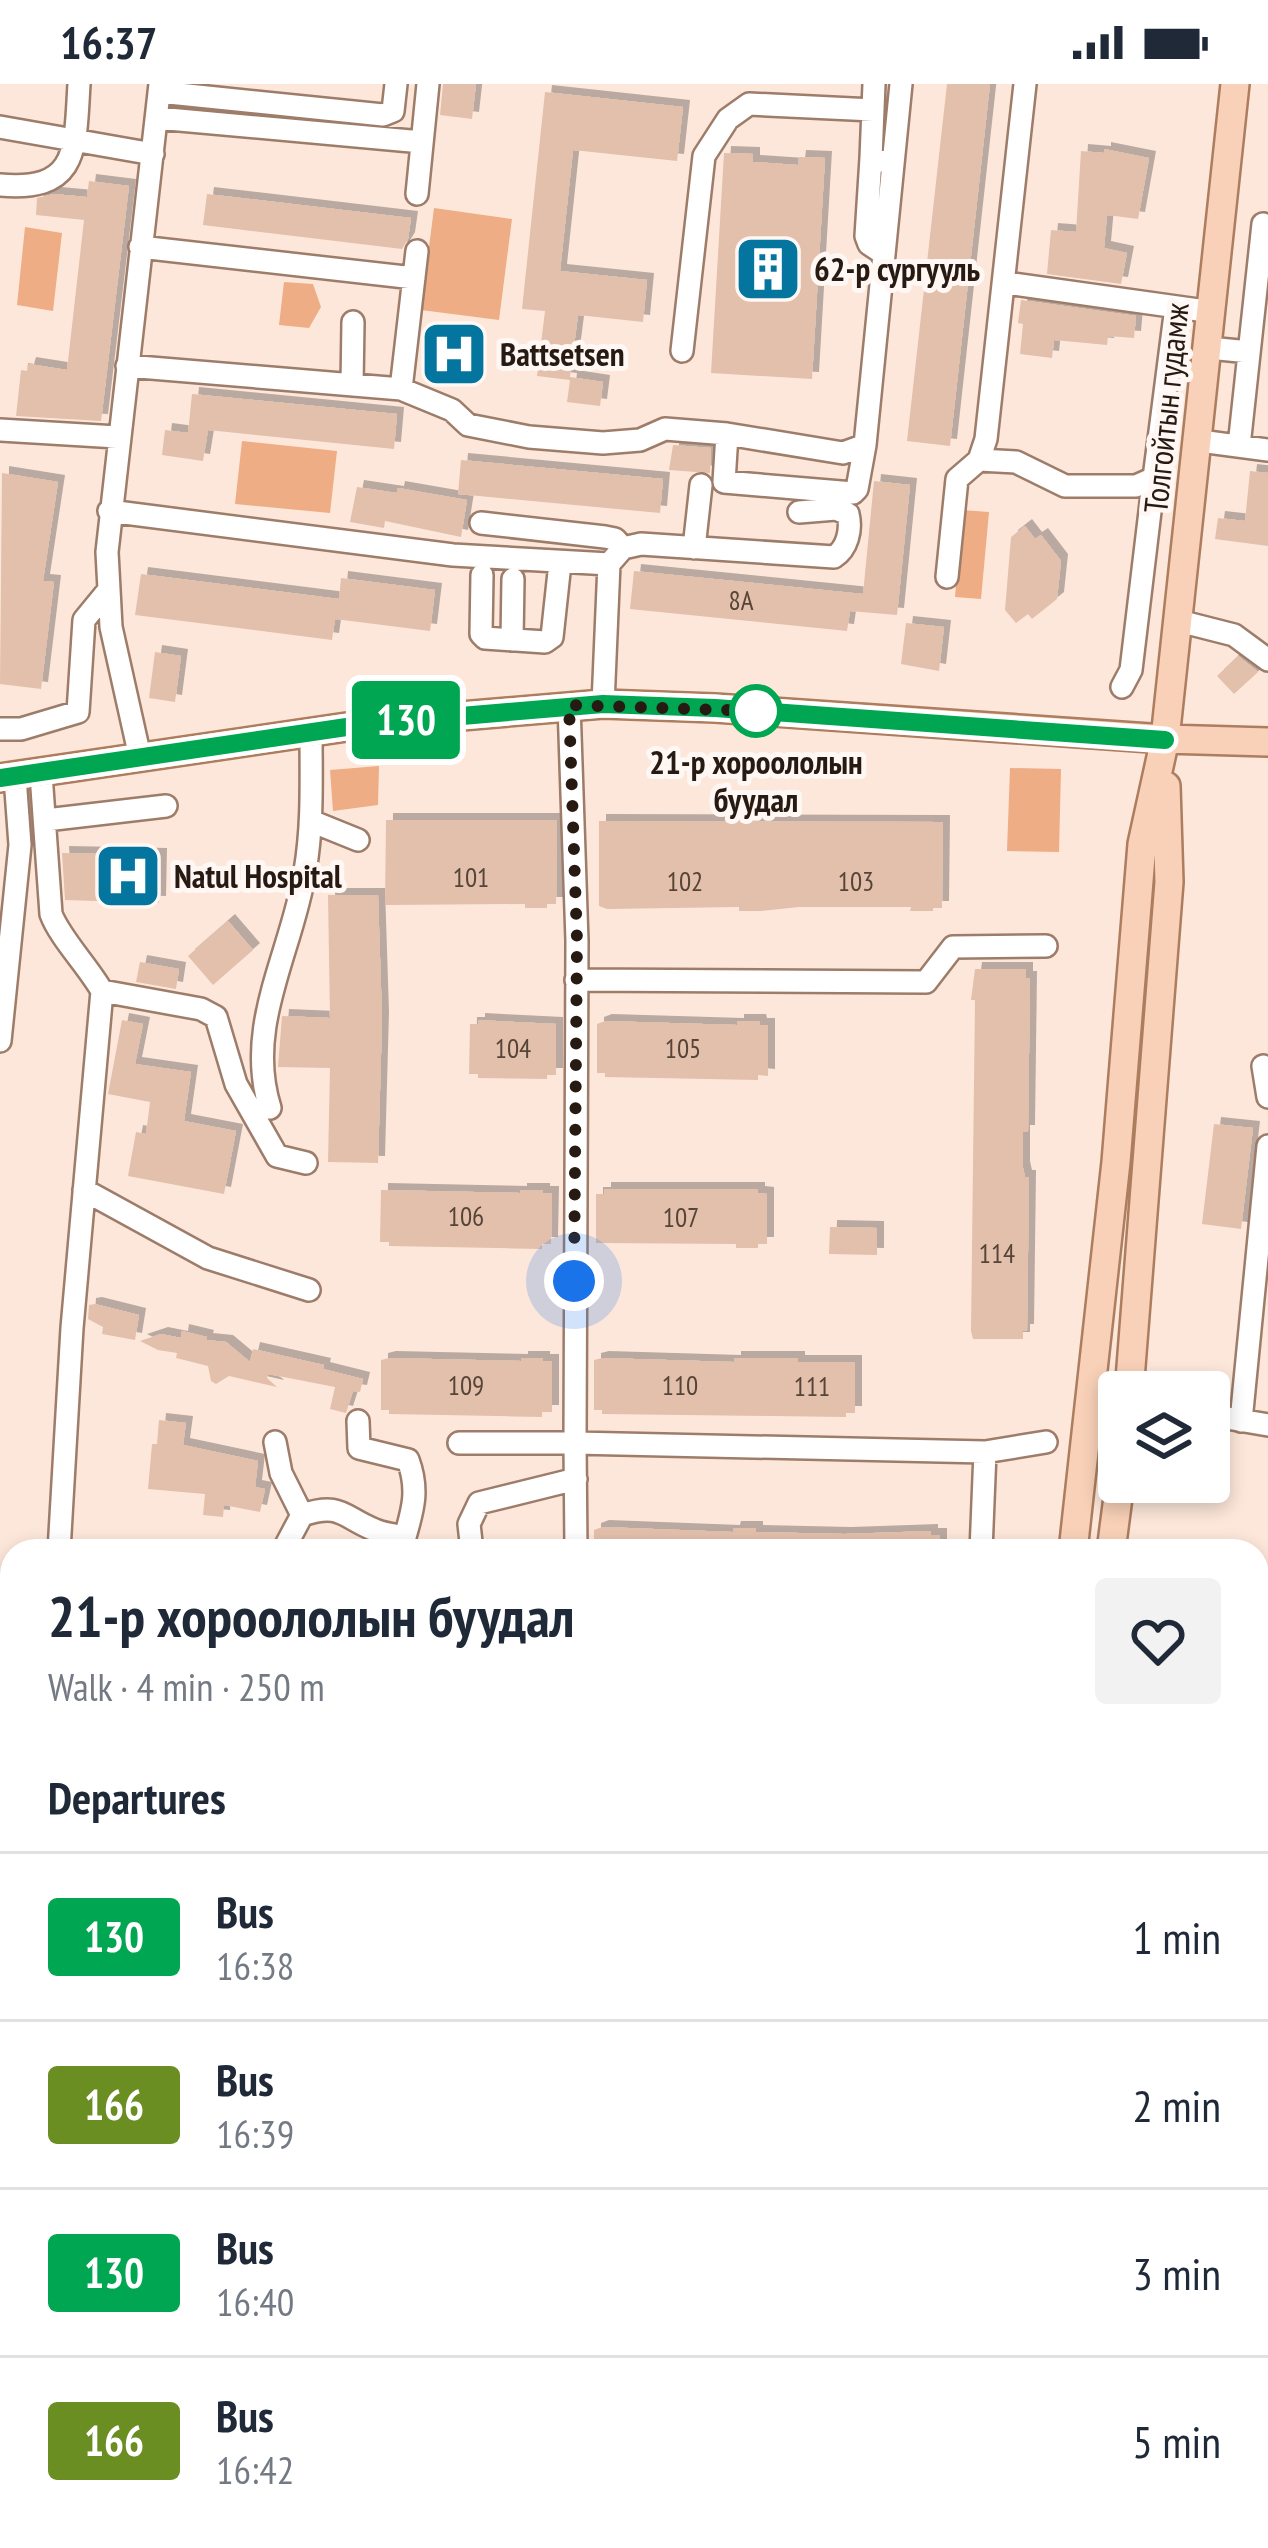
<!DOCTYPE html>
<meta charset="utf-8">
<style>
:root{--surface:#fff;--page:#f2f2f3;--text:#1f2937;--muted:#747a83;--line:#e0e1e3}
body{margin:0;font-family:"PT Sans Narrow",sans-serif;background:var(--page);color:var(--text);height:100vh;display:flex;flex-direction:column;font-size:45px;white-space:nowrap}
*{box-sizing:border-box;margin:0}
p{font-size:39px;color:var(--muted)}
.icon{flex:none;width:66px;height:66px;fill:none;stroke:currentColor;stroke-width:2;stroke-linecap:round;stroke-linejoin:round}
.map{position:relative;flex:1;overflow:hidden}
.details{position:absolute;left:0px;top:1455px;width:1269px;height:1011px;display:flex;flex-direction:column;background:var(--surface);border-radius:36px 36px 0 0;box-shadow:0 6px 18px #0003}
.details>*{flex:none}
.badge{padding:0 24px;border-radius:9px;font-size:42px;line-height:78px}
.tools{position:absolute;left:1098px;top:1287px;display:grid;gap:24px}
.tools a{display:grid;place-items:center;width:132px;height:132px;border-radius:12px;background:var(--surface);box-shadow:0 6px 18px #0003;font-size:60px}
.you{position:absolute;width:60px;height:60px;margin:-30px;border:9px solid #fff;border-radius:50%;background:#1a73e8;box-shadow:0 0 0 18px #1a73e833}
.map>.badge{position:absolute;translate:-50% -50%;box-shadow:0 0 0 6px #fff}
h2{padding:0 48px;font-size:45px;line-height:108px}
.round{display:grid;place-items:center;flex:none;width:126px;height:126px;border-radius:12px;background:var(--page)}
.headline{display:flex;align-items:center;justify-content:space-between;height:204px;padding:0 48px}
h1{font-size:57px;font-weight:700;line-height:90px}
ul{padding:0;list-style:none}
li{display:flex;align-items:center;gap:36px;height:168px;padding:0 48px;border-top:3px solid var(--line)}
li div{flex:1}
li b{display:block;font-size:45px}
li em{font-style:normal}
li .badge{min-width:132px;font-weight:700;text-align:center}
.status{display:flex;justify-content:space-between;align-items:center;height:84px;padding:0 60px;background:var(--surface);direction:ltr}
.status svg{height:33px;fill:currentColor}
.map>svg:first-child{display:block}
</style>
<div class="status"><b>16:37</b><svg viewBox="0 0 49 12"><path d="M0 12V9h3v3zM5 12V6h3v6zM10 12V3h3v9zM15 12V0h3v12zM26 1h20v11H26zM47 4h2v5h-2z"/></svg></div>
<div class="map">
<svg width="1268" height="2464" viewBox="0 0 1268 2464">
<defs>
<filter id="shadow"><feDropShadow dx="7" dy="-7" stdDeviation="0" flood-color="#0004"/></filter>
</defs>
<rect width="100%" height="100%" fill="#fde7da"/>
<path fill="#eead85" d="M434 124 512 135 499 236 421 226Z
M25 143 62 149 53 227 17 221Z
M284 198 313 200 321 223 309 244 279 241Z
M242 357 337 367 330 429 235 420Z
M962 426 989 428 981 515 955 513Z
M379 682 378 721 333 727 330 686Z
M1010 684 1061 685 1059 768 1007 767Z"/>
<path fill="#e3c0ab" filter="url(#shadow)" d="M443 0H476L472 35 440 31Z
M947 0H990L950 362 907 357Z
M545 8 683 23 677 77 573 66 560 187 647 196 643 238 578 231 570 293 603 298 600 322 567 318 570 296 537 292 545 227 522 225Z
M1104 65 1149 74 1138 135 1107 131 1104 164 1127 169 1121 200 1047 190 1051 146 1076 148 1081 67 1104 69Z
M724 69 753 70V78L798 81 799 73 825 74 812 295 711 289Z
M89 97 129 102 101 337 16 332 21 286 27 287 29 280 67 286 84 136 36 131 37 114 54 110 87 113Z
M207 110 411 134 408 155 402 165 203 141Z
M1021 216 1136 232 1134 254 1108 252 1107 261 1054 256 1052 274 1020 270 1023 240 1018 239Z
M428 247 471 251 468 283 425 279Z
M192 310 397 330 394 365 208 346 203 377 162 371 165 346 188 349Z
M673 361 711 364 710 389 669 386Z
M461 376 663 395 660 429 458 410Z
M1250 387 1268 389V462L1215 455 1218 434 1245 437Z
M2 389 58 398 43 497 54 498 41 605 0 600Z
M874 397 910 401 897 531 850 527 847 547 630 525 634 487 863 510Z
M357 403 397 409 398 404 467 416 461 453 385 437 384 444 350 438Z
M1025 442 1035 455 1041 451 1061 477 1057 515 1032 535 1028 530 1016 539 1005 526 1011 453Z
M141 490 339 515 341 494 435 506 430 547 335 535 332 556 135 531Z
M906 539 944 543 939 587 901 580Z
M155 568 181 572 175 618 149 614Z
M1238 572 1258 588 1234 610 1217 592Z
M386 736H557L556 820H547V824H525V820L385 821Z
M599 737 943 738 942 824H933V827H910L911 823H799L761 827H739V823L607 825 599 822Z
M62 769 160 771 159 819 65 816Z
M328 811H378L382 935 378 1079 328 1078 330 984 278 983 282 932 330 934Z
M228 837 253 866 213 901 188 872Z
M140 878 179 885 176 905 136 898Z
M975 885H1026V894H1030L1028 1048H1023V1084L1025 1093H1029L1027 1247H1023V1255H973L971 1247 975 916H971Z
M122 936 143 940 135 980 191 988 184 1037 236 1047 224 1110 128 1092 136 1048 146 1050 150 1018 108 1010Z
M478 936 556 940V991H547V995L478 994V990H469L470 940H478Z
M605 937 737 941V937H759L760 941H768V992L758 991V996L605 993V989H597V940Z
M1214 1040 1253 1044 1241 1145 1202 1140Z
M604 1105H758V1109L767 1110V1160H758V1164H736V1160L596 1159V1110H604Z
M381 1106 520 1109V1106H543V1109H552L551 1160H542V1165L389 1162V1158H380Z
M830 1143 877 1144V1171L829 1170Z
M95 1220 139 1231 135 1256 102 1250 103 1243 88 1235 89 1221Z
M182 1247 207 1253 206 1256 226 1258 250 1278 253 1265 324 1281 323 1285 363 1295 360 1308 353 1307 346 1329 330 1325 335 1303 268 1290 267 1294 277 1303 229 1292 216 1300 211 1297 208 1282 176 1274 177 1269 158 1266 140 1257 161 1250 181 1254Z
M389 1274 521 1277V1274H543V1277H552V1328H542V1333L389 1330V1326H381V1276Z
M602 1274 734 1278V1274H798V1278H855V1329H846V1333L602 1330V1326H594V1276Z
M159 1336 186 1339 183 1361 258 1377 255 1403 265 1405 260 1428 224 1421 223 1433 203 1431 205 1410 148 1405 152 1360H157Z
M602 1443 733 1448 734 1444H756V1448L844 1450 931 1447V1451H940V1467H594V1446Z"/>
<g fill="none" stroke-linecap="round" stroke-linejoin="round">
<defs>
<path id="minor" d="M874 0 871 74 881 77
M159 8 383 31 393 27 396 0
M157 34 422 58
M0 43 153 70
M871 74 866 152 869 160 884 170
M0 101C79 108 75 65 79 0
M417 110 428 0
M140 163 414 194
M1006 199 1213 228
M1209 264 1249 268
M682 267 704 72 728 35 749 20 873 26
M127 282 401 305 452 326 468 341 529 353 603 359 640 356 665 345 727 350 843 369 865 361
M352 301 353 238
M401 305 417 167
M0 346 117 353
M727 350 724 398 853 409 857 405 865 361 901 0
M1200 357 1268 366
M1239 362 1263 140
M979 376 1016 378 1065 402H1136L1154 394 1176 223
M109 427 453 471 609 480
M481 439 605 453 615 455 623 464
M694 464 701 401
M482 491 481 550 485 554 545 558 552 553 560 479
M947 493 957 395 979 376 986 355 1025 0
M1179 537 1234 551 1268 576
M512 556 513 495
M1122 603 1131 586 1154 394
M603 620 609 480 623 464 641 460 834 473C847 465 852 446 848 430L836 425 799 428
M0 645H21L78 628 84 536 107 508
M140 673 111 543 107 468 160 0
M41 690 51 830C60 854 87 881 102 907L72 1244 59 1467
M46 736 166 722
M311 737 358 756
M576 896 926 898 953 863 1046 862
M102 907 201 925 216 933 236 1000 277 1072 306 1079
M0 957 20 761 15 693
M1263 982 1268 1013
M270 1024C244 942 292 868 305 787 313 741 311 694 311 647
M84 1106 208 1174 309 1206
M1209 1331 1268 1341
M358 1337 359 1364 408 1376C421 1411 410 1433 401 1467
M1241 1337 1268 1062
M275 1358 281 1389 302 1431
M459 1359H575L577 857 569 621
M286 1461 302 1431C342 1418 342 1433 375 1446 384 1450 395 1451 405 1453
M472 1467 469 1440 479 1419 576 1395
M576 1467 575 1359 985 1368 1046 1358
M981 1467 985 1368
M1257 1729 1268 1661
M1257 1838 1268 1839
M0 1866 12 1861
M1257 1915 1268 1919
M0 2060 12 2064
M0 2252 12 2249
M1257 2444 1268 2446
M1145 2454 1147 2464
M1185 2454 1188 2464
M227 2464 228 2454
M335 2464V2454
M604 2464V2454
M816 2464 818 2454
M984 2464 987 2454"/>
<path id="major" d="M0 694 367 640 603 620 715 624 1165 655 1268 658
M1129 1308 1169 798 1166 702
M1073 1467 1116 1078 1142 760 1165 655 1235 0
M1111 1467 1120 1398
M873 2464 875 2454
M917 2464 919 2454"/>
</defs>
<use href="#minor" stroke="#9d7c69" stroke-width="26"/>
<use href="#major" stroke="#ac7d5f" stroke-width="32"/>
<use href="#minor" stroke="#fff" stroke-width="21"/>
<use href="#major" stroke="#f8d1b8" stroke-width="27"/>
</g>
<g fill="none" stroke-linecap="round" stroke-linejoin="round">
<defs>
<path id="line" d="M0 694 367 640 603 620 715 624 1165 656"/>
</defs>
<use href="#line" stroke="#fff" stroke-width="27"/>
<use href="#line" stroke="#00a651" stroke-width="18"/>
<path stroke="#271a12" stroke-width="12" stroke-dasharray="0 21.6" d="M574 1197 577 856 569 621 756 627"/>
</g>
<defs>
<symbol id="building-square" viewBox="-11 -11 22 22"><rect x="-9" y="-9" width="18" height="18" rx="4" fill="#03759f" stroke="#fff7f3"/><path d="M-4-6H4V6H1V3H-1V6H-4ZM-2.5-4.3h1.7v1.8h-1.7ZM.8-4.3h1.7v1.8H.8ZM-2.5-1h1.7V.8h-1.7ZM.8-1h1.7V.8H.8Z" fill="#fff"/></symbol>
<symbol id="hospital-square" viewBox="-11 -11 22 22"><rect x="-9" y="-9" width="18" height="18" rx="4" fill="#03759f" stroke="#fff7f3"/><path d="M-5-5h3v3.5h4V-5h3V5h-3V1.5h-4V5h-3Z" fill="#fff"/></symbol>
</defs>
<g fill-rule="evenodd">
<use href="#building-square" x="730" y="147" width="76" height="76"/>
<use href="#hospital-square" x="416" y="232" width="76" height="76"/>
<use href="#hospital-square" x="90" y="754" width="76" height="76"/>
</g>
<circle fill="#fff" stroke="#00a651" stroke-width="6" cx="756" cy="627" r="24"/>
<g text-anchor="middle" stroke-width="10" stroke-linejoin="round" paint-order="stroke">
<g font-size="27" fill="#564438">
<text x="741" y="526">8А</text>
<text x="471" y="803">101</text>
<text x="685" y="807">102</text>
<text x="856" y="807">103</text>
<text x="513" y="974">104</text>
<text x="683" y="974">105</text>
<text x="466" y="1142">106</text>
<text x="681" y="1143">107</text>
<text x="997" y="1179">114</text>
<text x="466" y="1311">109</text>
<text x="680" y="1311">110</text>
<text x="812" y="1312">111</text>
</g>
<g font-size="33" font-weight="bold" fill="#271a12" stroke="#fff7f3" text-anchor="start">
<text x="814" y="197">62-р сургууль</text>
<text x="500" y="282">Battsetsen</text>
<text x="174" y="804">Natul Hospital</text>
</g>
<g font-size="33" fill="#271a12" stroke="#fff7f3">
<text transform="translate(1166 324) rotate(-84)" y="12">Толгойтын гудамж</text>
</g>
<g font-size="33" font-weight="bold" fill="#271a12" stroke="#fff7f3">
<text x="756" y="690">21-р хороололын<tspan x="756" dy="38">буудал</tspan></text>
</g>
</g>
</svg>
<div class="tools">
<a><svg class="icon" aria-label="layers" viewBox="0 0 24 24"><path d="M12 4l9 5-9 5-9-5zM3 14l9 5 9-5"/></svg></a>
</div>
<div class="you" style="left:574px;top:1197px"></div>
<b class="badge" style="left:406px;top:636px;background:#00a651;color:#fff">130</b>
<section class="details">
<div class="headline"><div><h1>21-р хороололын буудал</h1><p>Walk · 4 min · 250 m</p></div><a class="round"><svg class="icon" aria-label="heart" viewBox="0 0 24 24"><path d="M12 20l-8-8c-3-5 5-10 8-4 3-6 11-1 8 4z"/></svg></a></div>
<h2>Departures</h2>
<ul>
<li><span class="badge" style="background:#00a651;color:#fff">130</span><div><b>Bus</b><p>16:38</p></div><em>1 min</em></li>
<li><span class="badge" style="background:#6b8e23;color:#fff">166</span><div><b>Bus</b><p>16:39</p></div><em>2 min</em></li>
<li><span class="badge" style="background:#00a651;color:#fff">130</span><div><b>Bus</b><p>16:40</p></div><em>3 min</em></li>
<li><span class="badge" style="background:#6b8e23;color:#fff">166</span><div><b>Bus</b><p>16:42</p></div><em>5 min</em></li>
</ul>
</section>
</div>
